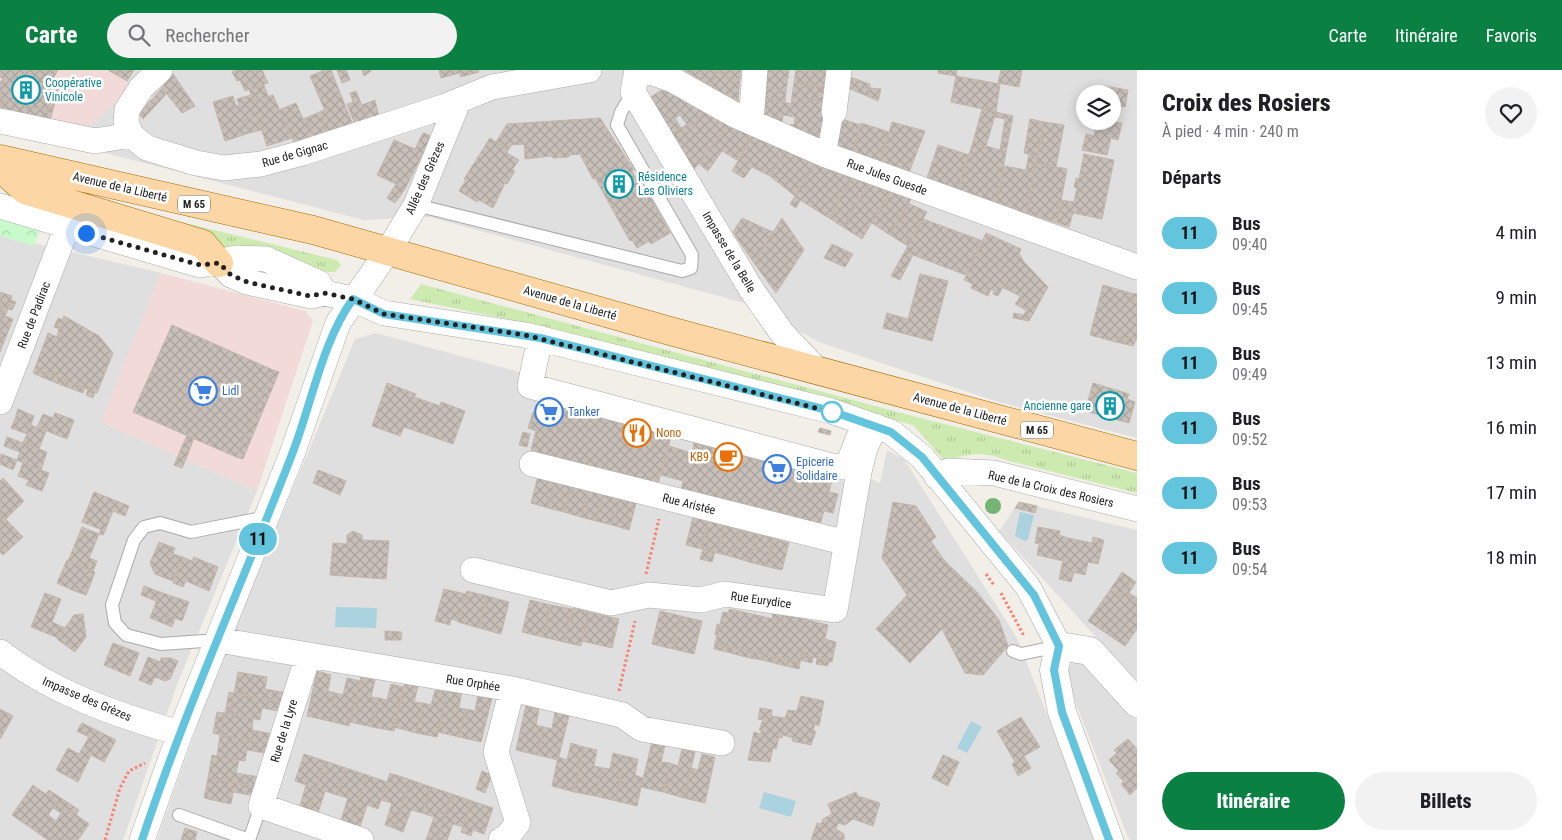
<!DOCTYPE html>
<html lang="fr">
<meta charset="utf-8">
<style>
:root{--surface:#fff;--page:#f2f2f2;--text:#202124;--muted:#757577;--accent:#0b8043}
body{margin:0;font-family:"Roboto Condensed",sans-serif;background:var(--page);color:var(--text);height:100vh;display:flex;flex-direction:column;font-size:19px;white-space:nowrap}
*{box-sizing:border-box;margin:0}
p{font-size:16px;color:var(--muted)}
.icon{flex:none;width:28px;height:28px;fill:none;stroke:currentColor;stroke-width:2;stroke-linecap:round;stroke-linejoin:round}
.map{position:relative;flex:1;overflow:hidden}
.sheet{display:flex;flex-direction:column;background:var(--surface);width:425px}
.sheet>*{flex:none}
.badge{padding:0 10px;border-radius:16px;font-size:18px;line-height:32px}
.controls{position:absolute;left:1076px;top:15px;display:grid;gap:10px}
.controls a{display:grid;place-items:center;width:45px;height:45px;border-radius:50%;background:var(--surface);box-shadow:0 2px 12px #0003;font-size:25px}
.you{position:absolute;width:25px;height:25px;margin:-12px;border:4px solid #fff;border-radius:50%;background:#1a73e8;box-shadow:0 0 0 8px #1a73e833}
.map>.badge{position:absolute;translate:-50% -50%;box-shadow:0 0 0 2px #fff}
h2{padding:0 25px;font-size:19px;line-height:45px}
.round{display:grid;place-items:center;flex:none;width:52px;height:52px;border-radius:26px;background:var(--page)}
.head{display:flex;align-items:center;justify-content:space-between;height:85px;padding:0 25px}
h1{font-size:24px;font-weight:800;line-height:38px}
.primary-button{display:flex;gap:10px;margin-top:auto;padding:10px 25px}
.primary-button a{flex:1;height:58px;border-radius:30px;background:var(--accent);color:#fff;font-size:20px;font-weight:800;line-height:58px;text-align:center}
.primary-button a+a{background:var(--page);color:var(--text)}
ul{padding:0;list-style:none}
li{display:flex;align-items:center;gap:15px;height:65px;padding:0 25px}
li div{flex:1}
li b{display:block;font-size:19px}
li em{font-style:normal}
li .badge{min-width:55px;font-weight:700;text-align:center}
header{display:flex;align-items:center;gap:30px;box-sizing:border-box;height:70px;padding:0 25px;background:var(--accent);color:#fff}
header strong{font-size:24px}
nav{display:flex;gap:28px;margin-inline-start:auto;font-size:18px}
.search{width:350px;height:45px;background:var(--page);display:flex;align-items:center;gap:12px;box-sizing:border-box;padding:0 18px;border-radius:28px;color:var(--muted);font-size:19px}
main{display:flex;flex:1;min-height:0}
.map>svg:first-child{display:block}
</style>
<header>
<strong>Carte</strong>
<div class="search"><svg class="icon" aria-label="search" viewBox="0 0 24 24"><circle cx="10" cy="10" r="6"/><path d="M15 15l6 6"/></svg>Rechercher</div>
<nav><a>Carte</a><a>Itinéraire</a><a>Favoris</a></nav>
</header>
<main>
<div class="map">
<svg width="1137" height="770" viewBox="0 0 1137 770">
<defs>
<pattern id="grass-tufts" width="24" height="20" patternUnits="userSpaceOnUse" patternTransform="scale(1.25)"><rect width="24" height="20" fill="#cdebb0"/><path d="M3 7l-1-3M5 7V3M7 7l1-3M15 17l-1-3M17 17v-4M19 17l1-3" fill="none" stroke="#b0c997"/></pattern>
<pattern id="park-crowns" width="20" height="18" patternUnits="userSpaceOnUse" patternTransform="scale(1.25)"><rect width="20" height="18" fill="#c8facc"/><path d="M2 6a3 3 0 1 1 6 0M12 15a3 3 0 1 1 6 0" fill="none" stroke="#acd6af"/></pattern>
<pattern id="building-cross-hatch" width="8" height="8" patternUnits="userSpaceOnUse" patternTransform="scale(1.25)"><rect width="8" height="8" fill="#c7bfb8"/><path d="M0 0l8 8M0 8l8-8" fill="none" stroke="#aba49e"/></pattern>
</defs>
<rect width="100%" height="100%" fill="#f2efe9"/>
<path fill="#e0dfdf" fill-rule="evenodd" d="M107 0H1137V368L995 331 819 272 748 234 429 147 364 150 75 75 87 59 133 16ZM1085 24H1112V51H1085Z
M0 165 161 203 101 352 257 421 178 612 123 770H0Z
M376 263 821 384 880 413 887 380 904 389 1017 568 1096 770H157L210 619 355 269Z
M1019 432 1137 460V612L999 461Z
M1078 587 1137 650V770H1130L1126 762 1073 626 1066 600Z"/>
<path fill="#f2dad9" d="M0 0H107L133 16 87 59 0 39Z
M161 203 305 241 313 251 257 421 101 352Z"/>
<path fill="url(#grass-tufts)" d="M115 136 337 190 341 195 335 202H310L228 182 212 170Z
M421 214 905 344 1137 403V423L1009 391C983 381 971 383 945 391L913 355 554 259 410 229Z"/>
<path fill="url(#park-crowns)" d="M0 147 41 158 34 176 0 166Z"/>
<path fill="#aad3df" d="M1020 442 1034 445 1028 470 1025 471 1015 466Z
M336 537 377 538 376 558 335 557Z
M971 651 982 657 967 683 957 678Z
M764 722 796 731 791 747 759 738Z"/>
<path fill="url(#building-cross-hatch)" stroke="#c4b6ab" d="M0 0H58L51 12 54 14 48 41 4 30 0 26V12L3 9 0 7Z
M108 0H134L127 11Z
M236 0H262L268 13 245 21 240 10 237 11 232 2Z
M324 0H331L353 55 327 64 322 50 324 49 322 45 326 43 310 6Z
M337 0H346L350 10 342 13Z
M362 0H371V1L364 6Z
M439 0H478L479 2 461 7 459 3 441 8Z
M684 0H716L718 1 710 16Z
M716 0H741L739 16 718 1Z
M765 0H789L786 21 763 18Z
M796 0 834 4 832 18 794 13Z
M805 0H834V4Z
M938 0H957L956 6 938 3Z
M1001 0H1022L1019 17 998 13Z
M718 1 739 16 738 32 710 16Z
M173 4 195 36 182 43 162 18Z
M844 5 870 14 869 27 843 16Z
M956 6 1000 14 996 42 951 32Z
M794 13 832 18 830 32 792 27Z
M54 14 59 17 50 51 46 50Z
M264 15 268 26 253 31 249 19Z
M1104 16 1128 20 1125 37 1117 36 1114 52 1122 53 1118 70 1111 68 1107 85 1082 80 1086 64 1094 66 1097 51H1112V24H1102Z
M162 18 166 24 158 33 153 28Z
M665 18 705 41 691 60 680 45 675 48 681 58 670 66 646 30Z
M763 18 786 21 785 32 761 27Z
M870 18 881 19 878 31 869 27Z
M356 21 368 50 355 55 347 34 353 32 350 23Z
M251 25 253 31 273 25 292 68 267 76 257 46 245 50 249 63 225 71 213 32 233 26 236 36 239 35 237 29Z
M0 26 4 30 2 40 0 39Z
M761 27 791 34 792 27 832 32 825 72 790 58 791 54 794 55 795 47 783 45 782 54 759 45Z
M153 28 158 33 143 49 139 43Z
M4 30 48 41 46 50 2 40Z
M375 30 379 47 368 50 362 35Z
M296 33 303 49 306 48 315 68 295 74 279 40Z
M982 39 996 42 986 76 973 72Z
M324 40 326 43 322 45 324 49 322 50 327 64 315 68 306 48Z
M705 41 729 54 692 102 670 66 687 54 691 60Z
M996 42 1013 46 1006 82 1000 80 1005 49 995 47Z
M257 46 262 60 249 63 245 50Z
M600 48 634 100 632 101 644 122 646 120 670 163 651 174 649 171 637 178 632 170 630 171 595 108 593 109 580 84 569 85V87L553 88 552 86 525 89 524 74 512 75 508 80 496 72 507 54Z
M839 48 860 55 852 84 835 77Z
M1030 49 1044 52 1037 86 1024 83Z
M892 52 925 61 908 105 880 95Z
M1044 52 1064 55 1056 97 1036 93Z
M861 53 889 62 880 95 852 84Z
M729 54 753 65 737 90 722 81 708 101 699 94Z
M423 63 432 66 405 119 395 133 387 128 396 114 377 105 394 70 415 79Z
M753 65 786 80 770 106 752 97 744 108 732 101Z
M490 68 508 80 507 83 519 90 512 100 515 101 507 114 505 113 493 138 479 130 477 132 459 121 466 110 464 109Z
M973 72 1006 82 997 133 957 121Z
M938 75 969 85 957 121 926 111Z
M786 80 815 94 795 126 770 106Z
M1029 84 1037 86 1027 143 997 133 1004 96 1026 100Z
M1084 84 1114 90 1102 149 1073 143 1069 157 1057 153 1061 130 1074 132 1077 118 1074 117 1076 108 1079 109Z
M1036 93 1067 99 1057 153 1027 143Z
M815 94 852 108 829 148 800 130 796 138 790 134Z
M852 108 869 114 843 157 829 148Z
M869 114 890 122 862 169 843 157Z
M890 122 911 129 890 165 872 153Z
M908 133 927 142 908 176 890 165Z
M742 148 773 162 754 193 733 162Z
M782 148 804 180 776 223 754 193Z
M923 149 983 171 966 205 913 185 900 210 891 206Z
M986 163 1021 179 1019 183 1024 192 1048 217 1029 251 1013 248 1014 243 1024 245 1026 240 1022 238 1024 233 1018 230 1020 226 1008 220 1010 216 1005 213 998 226 993 224 994 221 991 219 988 226 971 218 973 214 964 210Z
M832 174 853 184 845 197 824 188Z
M920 204 948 211 932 271 883 258 887 243 908 249Z
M1005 213 1010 216 1008 220 1003 218Z
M1103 215 1131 223 1130 229 1137 231V268L1130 266 1128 271 1117 268 1116 272 1090 265Z
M0 222 12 226 8 239 2 236 0 243Z
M1131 223 1137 224V231L1130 229Z
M11 230 16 232 12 240 8 239Z
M1018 230 1024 233 1022 238 1015 234Z
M2 236 8 239 5 246 0 244Z
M0 244 13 249 0 282Z
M64 246 99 266 113 283 97 323 35 298 48 263 60 268 63 260 59 259Z
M58 248 63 250 59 259 54 257Z
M172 255 273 300 236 387 133 342Z
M59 259 63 260 60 268 57 266Z
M1130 266 1137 268 1133 276 1116 272 1117 268 1128 271Z
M35 298 46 303 44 308 33 303Z
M273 300 279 302 243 389 236 387Z
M46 303 66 310 64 316 44 308Z
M66 310 85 318 83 323 64 316Z
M387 313 416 324 414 327 440 336 441 332 465 341 453 374 404 357 400 366 372 356Z
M1093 313 1129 324 1127 329 1135 332 1129 353 1085 341Z
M88 319 95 322 93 328 86 325Z
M543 332 671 367 658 414 531 380 536 361 528 358 533 342 541 344Z
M18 339 34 346 31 355 15 349Z
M55 343 74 350 67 369 37 357 43 344 53 348Z
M15 349 46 361 39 379 23 373 27 364 11 358Z
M820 358 831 361 830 365 818 362Z
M523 362 530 364 527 377 519 375Z
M187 365 194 368 186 389 178 386Z
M7 367 47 382 41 400 17 390 20 382 4 376Z
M694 373 832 410 829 422 838 424 833 443 824 441 819 458 681 420 683 411 661 405 669 376 692 383Z
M1 384 17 390 13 400 0 394Z
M178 386 186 389 182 398 174 395Z
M23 393 49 403 42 421 26 415 29 410 18 406Z
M318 400 346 411 340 425 313 413Z
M538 406 555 411 548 438 531 433Z
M3 408 24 431 6 449 0 443V411Z
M555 411 572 415 564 442 548 438Z
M572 415 588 420 581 447 564 442Z
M588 420 603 424 596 451 581 447Z
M94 422 129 436 125 446 113 441 105 461 82 452Z
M603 424 620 428 612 455 596 451Z
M620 428 636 433 629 460 612 455Z
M893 432 916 436 936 467 931 471 944 490 976 521 999 550 1008 576 983 605 965 603 942 559 910 593 876 559 907 525 882 488Z
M1019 432 1037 436 1035 443 1015 438Z
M0 443 23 467 3 485 0 482Z
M693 447 708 451 701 479 686 475Z
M708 451 724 455 717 483 701 479Z
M724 455 740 460 733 487 717 483Z
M82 457 99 464 89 488 97 491 93 501 68 491Z
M1038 457 1060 461 1059 465 1068 468 1092 473 1093 467 1104 470 1098 494 1088 492 1085 505 1061 499 1063 491 1037 485 1039 474 1035 473Z
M101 459 105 461 103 465 99 464Z
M740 460 756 464 749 492 733 487Z
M353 461 362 465V470L389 471 386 509 330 505 333 473 347 474V465Z
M756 464 773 468 765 496 749 492Z
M773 468 789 473 782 500 765 496Z
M159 472 175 478 173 484 183 487 173 511 155 504 150 493Z
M703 479 715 482 712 492 700 489Z
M183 487 192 491 194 487 218 497 209 521 186 511 183 517 173 513Z
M67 490 95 502 89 518 72 520 57 513Z
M1061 499 1074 503 1071 512 1059 509Z
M1122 502 1132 509 1120 527 1110 520Z
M1132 509 1136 512 1127 526 1137 533V559L1125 576 1088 551 1110 520 1120 527Z
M144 516 160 522 156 531 141 525Z
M89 518 86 525 72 520Z
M444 519 466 524 458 551 451 549 450 555 435 551Z
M467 521 487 526 479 558 458 552Z
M160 522 189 532 182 551 168 545 165 554 150 548Z
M45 523 61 529 52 552 65 558 58 568 31 557Z
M1129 523 1137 528V533L1127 526Z
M487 526 509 532 501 564 479 558Z
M530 530 551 535 543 567 522 562Z
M551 535 572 539 564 572 543 567Z
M573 538 589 542 581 576 564 572Z
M730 539 782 551 783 544 828 555 825 569 836 572 832 592 801 584 800 593 715 573 723 542 727 543Z
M660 541 681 546 673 579 652 574Z
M589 542 619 549 612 578 582 571Z
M773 542 783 544 782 551 772 549Z
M83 544 86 567 75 582 57 569 74 545Z
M168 545 175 548 172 557 165 554Z
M681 546 702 551 694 584 673 579Z
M717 554 720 555 717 565H715Z
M385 561 402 562 401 570H385Z
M113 573 139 583 130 606 104 595Z
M715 573 728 576 727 582 714 579Z
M728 576 739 579 738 585 727 582Z
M739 579 751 582 750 588 738 585Z
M751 582 763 584 762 590 750 588Z
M763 584 775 587 774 593 762 590Z
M801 584 813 587 812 593 800 590Z
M148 587 160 592 161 588H170L178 591 170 609 165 611 155 607 151 615 139 610Z
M775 587 788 590 786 596 774 593Z
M817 588 829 591 828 596 816 594Z
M788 590 800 593 799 599 786 596Z
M317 601 331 605 328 621 335 623 329 651 307 646Z
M238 602 267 607 265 619 287 623 285 633 234 623Z
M361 607 375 610 371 627 379 628 372 657 350 652Z
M347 608 360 611 349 656 329 651 335 623 343 625Z
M405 612 418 616 414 632 423 633 416 663 394 657Z
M391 614 403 617 394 661 372 657 379 628 387 630Z
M448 618 462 621 459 638 466 639 459 667 438 662Z
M435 620 447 622 437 667 416 663 423 633 431 635Z
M229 622 234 623 230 644 225 643Z
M234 623 285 633 284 642 262 638 260 650 230 644Z
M478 625 492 628 481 672 459 667 466 639 475 641Z
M801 626 824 631 819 656 815 654 813 661H816L811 675 792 671 793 668 783 665 782 668 779 667 776 679 773 678 770 692 748 690 754 662 761 664V660H759L763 650 758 649 760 638 772 640 771 646 785 648 788 640 797 641Z
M526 635 539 639 536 655 544 657 537 685 516 680Z
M0 639 13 646 1 668H0Z
M217 642 225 643 220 665 213 663Z
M555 642 569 646 558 690 537 685 544 657 552 659Z
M225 643 253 648 252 660 273 664 271 674 220 665Z
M1021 647 1040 677 1024 686 1031 698 1018 706 1012 694 1015 692 997 661Z
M82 653 116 670 104 692 91 685 78 712 56 700 68 678 79 684 89 667 77 661Z
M220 665 271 674 270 684 247 680 245 691 217 686Z
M1128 669 1137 679V718L1130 725 1121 714 1124 712 1116 703 1119 701 1109 690 1117 683 1114 680Z
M652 672 665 675 661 692 670 693 663 722 641 717Z
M571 673 584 677 574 722 552 716 558 687 567 690Z
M584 677 597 680 594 696 602 698 595 726 574 722Z
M682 679 695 682 684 728 663 722 670 693 678 696Z
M613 683 625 686 616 731 595 726 602 698 610 699Z
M304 684 325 691 309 740 300 736 306 715 295 711Z
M702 684 715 687 705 733 684 728 691 698 698 700Z
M212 685 239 690 236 703 259 707 258 717 208 708Z
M943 685 959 692 948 716 932 708Z
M625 686 638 689 635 705 643 708 637 736 616 731Z
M325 691 346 698 337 725 325 721 318 743 309 740Z
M346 698 367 705 350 754 341 750 348 728 337 725Z
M482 701 492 705 485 723 476 719Z
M390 703 411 710 394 758 385 755 392 733 381 730Z
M367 705 387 712 378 739 367 735 360 757 350 754Z
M208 708 258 717 256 726 233 722 231 734 204 728Z
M411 710 431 717 422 743 411 740 403 762 394 758Z
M33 715 57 732 48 745 56 751 65 737 89 754 78 770H48L12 745Z
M431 717 452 724 437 770H426L434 747 422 743Z
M49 720 79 740 76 745 46 724Z
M856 722 858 726 880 733 873 756 853 749 845 755 838 753 836 759 844 764V770H811L817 753 821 754 823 749 832 744 828 734Z
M452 724 472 731 463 757 453 754 447 770H437Z
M472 731 493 738 484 764 473 760 471 766 461 762Z
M57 732 65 737 61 743 53 738Z
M185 758 197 762 195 770H181Z"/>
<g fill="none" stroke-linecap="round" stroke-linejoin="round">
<defs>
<path id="service" d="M416 135 682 201 691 198 692 185 617 55 621 42 633 22
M218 570 161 574 126 565 115 553 112 535 134 470 144 457 160 453 191 462 267 447
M1013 581 1021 584 1059 576
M179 745 249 770
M249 770 261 736"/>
<path id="pedestrian" d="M826 85 834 42"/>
<path id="minor" d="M160 0 141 18 127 40 126 52 131 65 147 78 196 93 224 98 261 94 302 83 443 37 492 17 589 0
M637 0 633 22 751 219 782 263 818 301
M645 0 673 10 735 45 826 85 1137 197
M834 42 839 0
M0 51 95 71 131 65
M751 52 755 0
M0 136 200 195 236 188 266 189 319 213 324 223
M219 193 231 205 247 212 311 226 324 223 353 229 384 243 525 265 831 341 891 362 922 387 1028 517 1059 576
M540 268 530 316 836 397 848 395 858 369
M0 332 67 157
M532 394 847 473
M937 407 948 401 994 403 1137 439
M473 500 611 533 649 525 701 530 725 524 835 540 859 402 865 378 875 356
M218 570 512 619 622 645 642 659 722 673
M0 582C53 623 116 645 180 663
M308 586 261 736 361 770
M142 770 180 663 292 384 338 253 388 181 416 135 458 32
M501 770 507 767 518 753 496 682 512 619"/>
<path id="tertiary" d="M1109 770 1062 642 1054 600 1059 576 1090 581 1137 633"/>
<path id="primary" d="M0 89 313 160 670 261 1137 386
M0 97 25 120 203 174 219 193"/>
</defs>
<use href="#service" stroke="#a9a9a9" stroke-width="14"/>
<use href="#pedestrian" stroke="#a9a9a9" stroke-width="20"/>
<use href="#minor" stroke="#a9a9a9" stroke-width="26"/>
<use href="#tertiary" stroke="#a9a9a9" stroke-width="29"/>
<use href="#primary" stroke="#a06b00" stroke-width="29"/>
<path stroke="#fa8072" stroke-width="3" stroke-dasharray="2.5 2.5" stroke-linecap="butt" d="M646 504 659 449
M986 504 994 515
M1001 523 1024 566
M619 621 635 551
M105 770 120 718 129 701 145 693"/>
<use href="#service" stroke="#fff" stroke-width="12"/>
<use href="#pedestrian" stroke="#fff" stroke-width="19"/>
<use href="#minor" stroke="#fff" stroke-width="25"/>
<use href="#tertiary" stroke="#fff" stroke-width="28"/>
<use href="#primary" stroke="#fcd6a4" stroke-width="28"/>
</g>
<circle fill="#74b475" cx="993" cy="436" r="8"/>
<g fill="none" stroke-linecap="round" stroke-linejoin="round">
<defs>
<path id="line" d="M142 770C185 640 242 514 291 387 311 337 322 271 353 229L384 244 540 268 831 341 891 362 922 387 1034 525 1059 576 1054 600 1062 642 1109 770"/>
</defs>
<use href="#line" stroke="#fff" stroke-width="11"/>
<use href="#line" stroke="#62c4dd" stroke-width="8"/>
<path stroke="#222" stroke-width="5" stroke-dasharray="0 9" d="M86 163 200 195 219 193 231 205 247 212 310 226 324 223 353 229 384 244 525 265 832 342"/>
</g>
<defs>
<symbol id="building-ring" viewBox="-11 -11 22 22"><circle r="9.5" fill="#fff" stroke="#0f9aa8" stroke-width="1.5"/><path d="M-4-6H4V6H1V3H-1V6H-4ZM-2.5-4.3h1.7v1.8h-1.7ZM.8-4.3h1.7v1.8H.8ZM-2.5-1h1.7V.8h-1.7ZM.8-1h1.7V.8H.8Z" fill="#0f9aa8"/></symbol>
<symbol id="supermarket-ring" viewBox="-11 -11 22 22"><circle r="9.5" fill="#fff" stroke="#3f7fe0" stroke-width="1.5"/><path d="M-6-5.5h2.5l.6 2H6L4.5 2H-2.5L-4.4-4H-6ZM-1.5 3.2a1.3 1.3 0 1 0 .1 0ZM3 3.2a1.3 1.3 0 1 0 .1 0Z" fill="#3f7fe0"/></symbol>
<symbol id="restaurant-ring" viewBox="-11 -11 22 22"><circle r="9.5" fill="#fff" stroke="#e8710a" stroke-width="1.5"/><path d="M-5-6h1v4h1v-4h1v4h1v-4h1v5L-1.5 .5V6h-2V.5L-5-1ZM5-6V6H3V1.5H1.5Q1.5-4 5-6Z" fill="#e8710a"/></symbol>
<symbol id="cafe-ring" viewBox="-11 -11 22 22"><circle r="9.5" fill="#fff" stroke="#e8710a" stroke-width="1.5"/><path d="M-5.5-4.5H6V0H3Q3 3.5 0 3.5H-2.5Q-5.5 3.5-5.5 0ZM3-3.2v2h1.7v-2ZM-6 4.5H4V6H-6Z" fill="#e8710a"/></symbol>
</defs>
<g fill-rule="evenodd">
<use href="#building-ring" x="10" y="4" width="32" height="32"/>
<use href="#building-ring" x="603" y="98" width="32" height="32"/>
<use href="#supermarket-ring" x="187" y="305" width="32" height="32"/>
<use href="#building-ring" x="1094" y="320" width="32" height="32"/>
<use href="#supermarket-ring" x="533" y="326" width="32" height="32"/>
<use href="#restaurant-ring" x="621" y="347" width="32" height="32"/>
<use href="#cafe-ring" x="712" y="371" width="32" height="32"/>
<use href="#supermarket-ring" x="761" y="383" width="32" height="32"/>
</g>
<circle fill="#fff" stroke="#62c4dd" stroke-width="2.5" cx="832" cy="342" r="10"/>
<g text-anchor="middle" stroke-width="5" stroke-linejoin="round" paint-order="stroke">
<g fill="#fff" stroke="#646464" stroke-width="1">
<rect x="178" y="125.5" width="32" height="17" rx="4"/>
<rect x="1021" y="351.5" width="32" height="17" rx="4"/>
</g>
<g font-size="11" font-weight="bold" fill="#222">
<text x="194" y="138">M 65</text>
<text x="1037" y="364">M 65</text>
</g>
<g font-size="12" fill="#0d838f" stroke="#fff" text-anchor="start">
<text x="45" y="17">Coopérative<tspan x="45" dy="14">Vinicole</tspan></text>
<text x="638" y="111">Résidence<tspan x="638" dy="14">Les Oliviers</tspan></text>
<text x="1091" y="340" text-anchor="end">Ancienne gare</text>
</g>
<g font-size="12" fill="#222" stroke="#fff">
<text transform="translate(295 84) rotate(-16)" y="4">Rue de Gignac</text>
<text transform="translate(887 107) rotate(20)" y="4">Rue Jules Guesde</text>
<text transform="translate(425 108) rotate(-66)" y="4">Allée des Grèzes</text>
<text transform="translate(120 117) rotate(13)" y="4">Avenue de la Liberté</text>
<text transform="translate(729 182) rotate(59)" y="4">Impasse de la Belle</text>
<text transform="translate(570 233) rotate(16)" y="4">Avenue de la Liberté</text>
<text transform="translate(34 245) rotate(-69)" y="4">Rue de Padirac</text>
<text transform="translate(960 339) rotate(15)" y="4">Avenue de la Liberté</text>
<text transform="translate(1051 419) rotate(13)" y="4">Rue de la Croix des Rosiers</text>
<text transform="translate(689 434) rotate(14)" y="4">Rue Aristée</text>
<text transform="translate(761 530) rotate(8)" y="4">Rue Eurydice</text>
<text transform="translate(473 613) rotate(9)" y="4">Rue Orphée</text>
<text transform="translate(87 629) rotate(23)" y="4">Impasse des Grèzes</text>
<text transform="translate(284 661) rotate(-73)" y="4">Rue de la Lyre</text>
</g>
<g font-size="12" fill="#366cbe" stroke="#fff" text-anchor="start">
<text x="222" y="325">Lidl</text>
<text x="568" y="346">Tanker</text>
<text x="796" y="396">Epicerie<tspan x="796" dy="14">Solidaire</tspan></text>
</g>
<g font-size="12" fill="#c56008" stroke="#fff" text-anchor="start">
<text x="656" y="367">Nono</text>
<text x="709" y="391" text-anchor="end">KB9</text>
</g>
</g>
</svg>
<div class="controls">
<a><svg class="icon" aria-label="layers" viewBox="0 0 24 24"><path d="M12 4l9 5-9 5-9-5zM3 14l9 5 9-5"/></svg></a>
</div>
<div class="you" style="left:86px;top:163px"></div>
<b class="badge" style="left:258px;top:469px;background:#62c4dd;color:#111">11</b>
</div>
<section class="sheet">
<div class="head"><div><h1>Croix des Rosiers</h1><p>À pied · 4 min · 240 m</p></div><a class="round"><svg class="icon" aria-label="heart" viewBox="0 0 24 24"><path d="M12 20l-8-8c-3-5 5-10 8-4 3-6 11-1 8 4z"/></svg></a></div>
<h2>Départs</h2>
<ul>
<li><span class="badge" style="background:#62c4dd;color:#111">11</span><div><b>Bus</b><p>09:40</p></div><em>4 min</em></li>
<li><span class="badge" style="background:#62c4dd;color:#111">11</span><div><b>Bus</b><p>09:45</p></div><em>9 min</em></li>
<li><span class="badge" style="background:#62c4dd;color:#111">11</span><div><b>Bus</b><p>09:49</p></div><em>13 min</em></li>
<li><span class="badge" style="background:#62c4dd;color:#111">11</span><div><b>Bus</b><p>09:52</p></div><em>16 min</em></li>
<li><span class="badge" style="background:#62c4dd;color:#111">11</span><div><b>Bus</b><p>09:53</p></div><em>17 min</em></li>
<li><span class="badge" style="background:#62c4dd;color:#111">11</span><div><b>Bus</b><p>09:54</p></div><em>18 min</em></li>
</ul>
<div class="primary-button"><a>Itinéraire</a><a>Billets</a></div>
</section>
</main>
